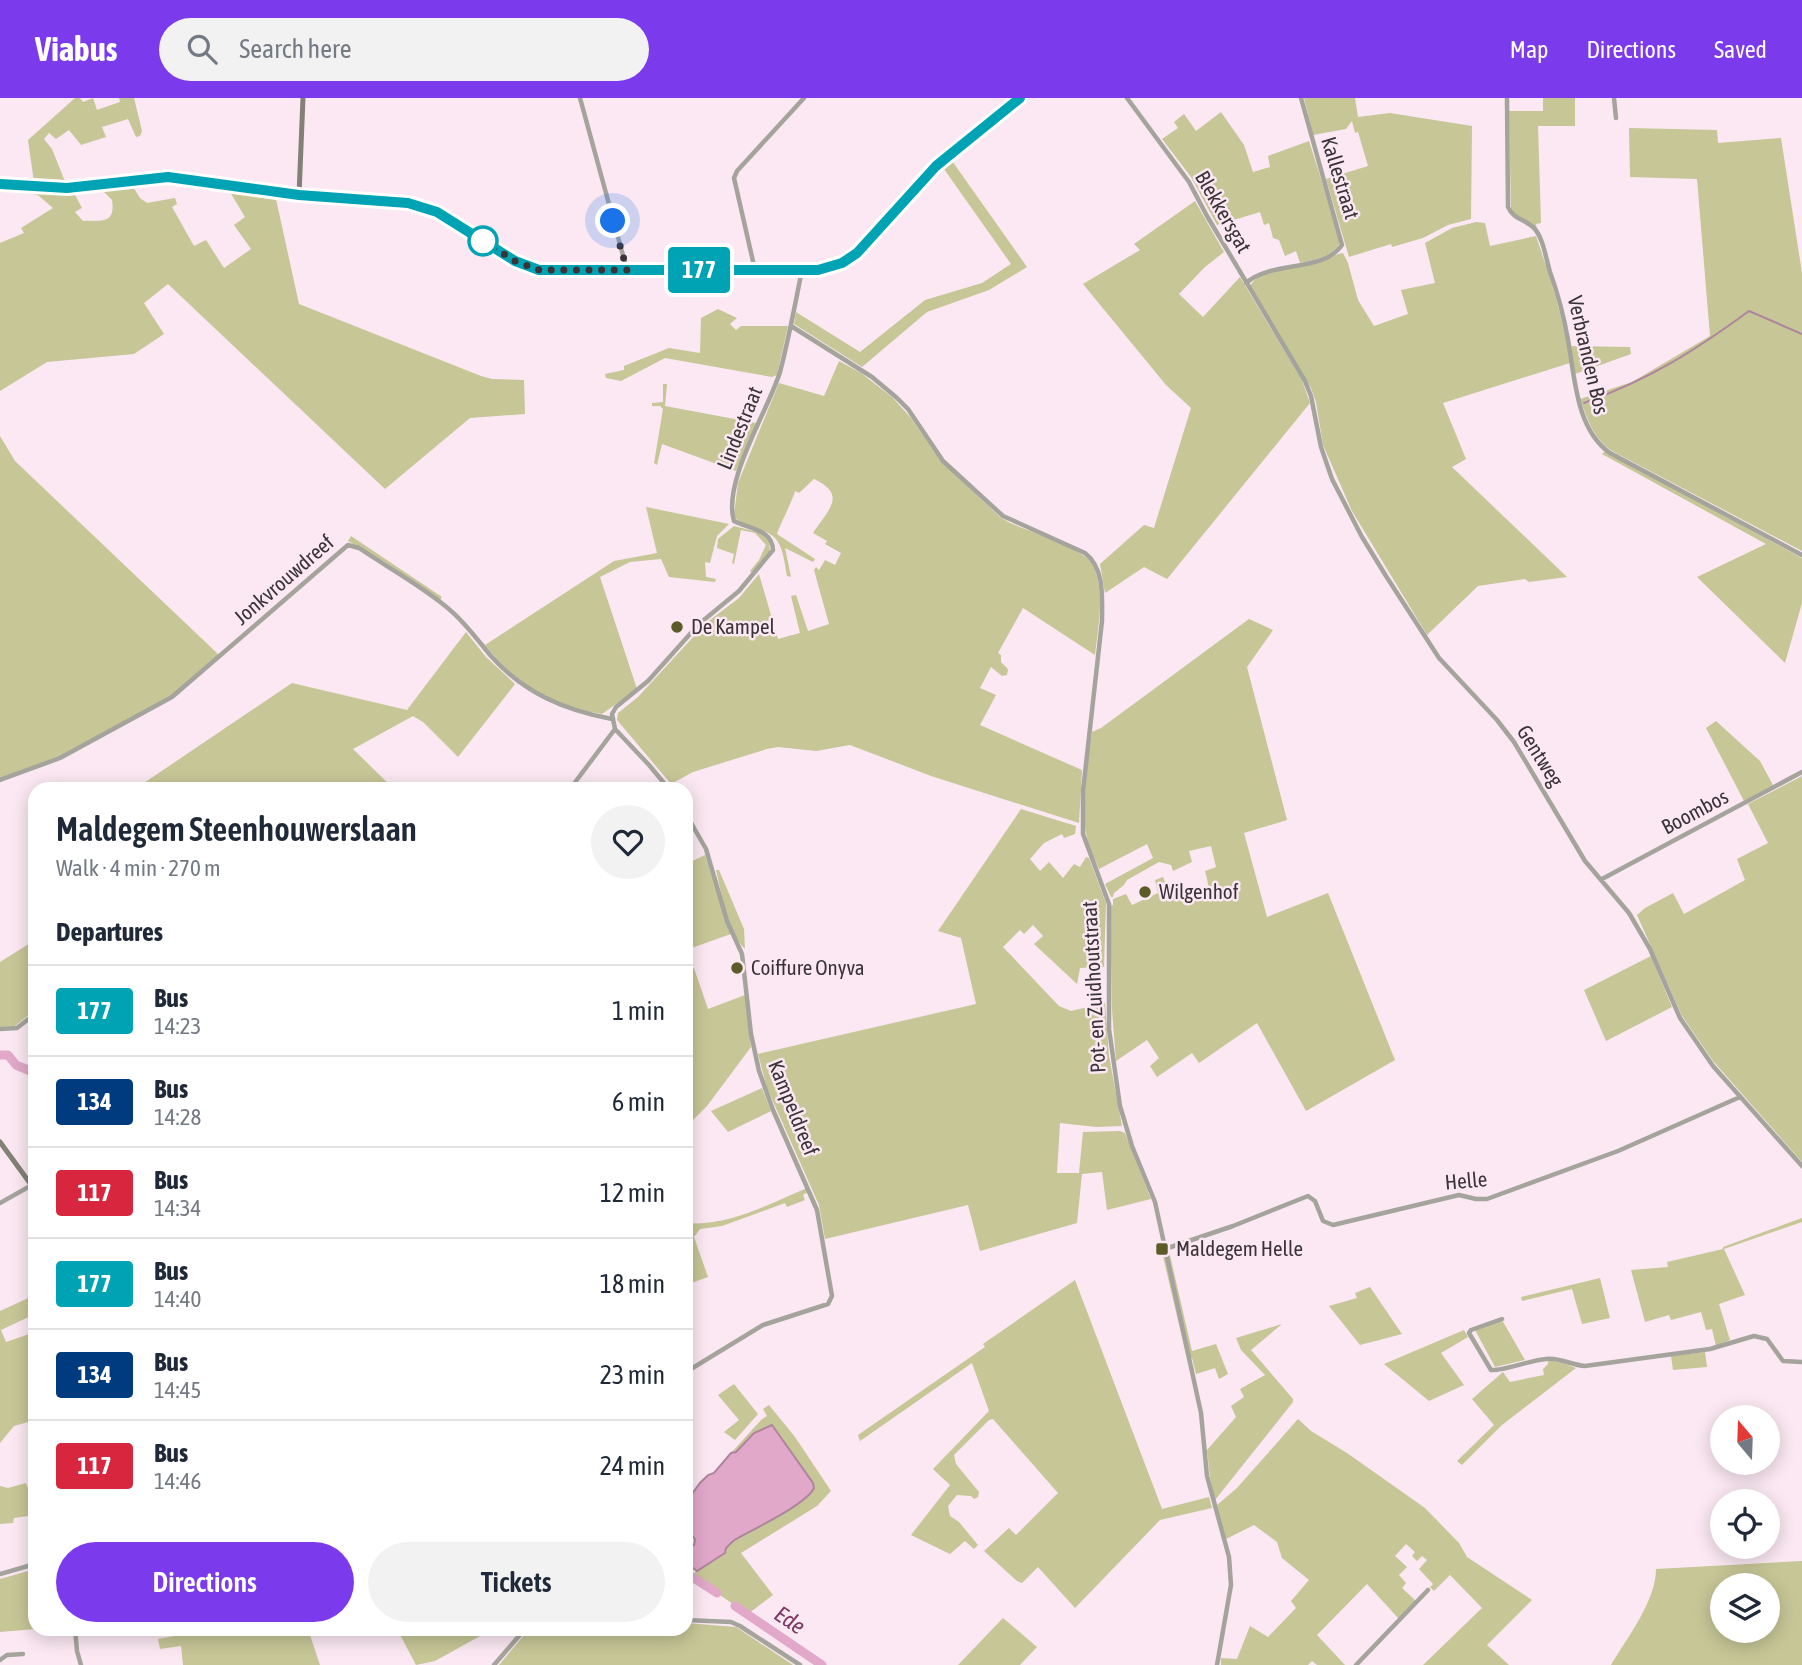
<!DOCTYPE html>
<meta charset="utf-8">
<style>
:root{--surface:#fff;--page:#f2f2f3;--text:#1f2937;--muted:#747a83;--line:#e0e1e3;--accent:#7c3aed}
body{margin:0;font-family:"Asap Condensed",sans-serif;background:var(--page);color:var(--text);height:100vh;display:flex;flex-direction:column;font-size:26px;white-space:nowrap}
*{box-sizing:border-box;margin:0}
p{font-size:23px;color:var(--muted)}
.icon{flex:none;width:38px;height:38px;fill:none;stroke:currentColor;stroke-width:2;stroke-linecap:round;stroke-linejoin:round}
.map{position:relative;flex:1;overflow:hidden}
.panel{position:absolute;left:28px;top:684px;width:665px;height:854px;display:flex;flex-direction:column;background:var(--surface);border-radius:21px;box-shadow:0 4px 18px #0003}
.panel>*{flex:none}
.badge{padding:0 14px;border-radius:5px;font-size:24px;line-height:46px}
.needle{width:46px;rotate:341deg}
.controls{position:absolute;left:1710px;top:1307px;display:grid;gap:14px}
.controls a{display:grid;place-items:center;width:70px;height:70px;border-radius:50%;background:var(--surface);box-shadow:0 4px 18px #0003;font-size:35px}
.you{position:absolute;width:35px;height:35px;margin:-18px;border:5px solid #fff;border-radius:50%;background:#1a73e8;box-shadow:0 0 0 10px #1a73e833}
.map>.badge{position:absolute;translate:-50% -50%;box-shadow:0 0 0 4px #fff}
h2{padding:0 28px;font-size:26px;line-height:63px}
.round{display:grid;place-items:center;flex:none;width:74px;height:74px;border-radius:37px;background:var(--page)}
.overview{display:flex;align-items:center;justify-content:space-between;height:119px;padding:0 28px}
h1{font-size:33px;font-weight:600;line-height:52px}
.button{display:flex;gap:14px;margin-top:auto;padding:14px 28px}
.button a{flex:1;height:80px;border-radius:42px;background:var(--accent);color:#fff;font-size:28px;font-weight:600;line-height:80px;text-align:center}
.button a+a{background:var(--page);color:var(--text)}
ul{padding:0;list-style:none}
li{display:flex;align-items:center;gap:21px;height:91px;padding:0 28px;border-top:2px solid var(--line)}
li div{flex:1}
li b{display:block;font-size:26px}
li em{font-style:normal}
li .badge{min-width:77px;font-weight:700;text-align:center}
header{display:flex;align-items:center;gap:42px;box-sizing:border-box;height:98px;padding:0 35px;background:var(--accent);color:#fff}
header strong{font-size:33px}
nav{display:flex;gap:38px;margin-inline-start:auto;font-size:24px}
.search{width:490px;height:63px;background:var(--page);display:flex;align-items:center;gap:18px;box-sizing:border-box;padding:0 24px;border-radius:38px;color:var(--muted);font-size:26px}
.map>svg:first-child{display:block}
</style>
<header>
<strong>Viabus</strong>
<div class="search"><svg class="icon" aria-label="search" viewBox="0 0 24 24"><circle cx="10" cy="10" r="6"/><path d="M15 15l6 6"/></svg>Search here</div>
<nav><a>Map</a><a>Directions</a><a>Saved</a></nav>
</header>
<div class="map">
<svg width="1802" height="1567" viewBox="0 0 1802 1567">
<rect width="100%" height="100%" fill="#fbe8f2"/>
<path fill="#c6c697" fill-rule="evenodd" d="M75 0H80L83 4 93 0 97 12 120 4 119 0H134L142 33 140 38 136 39 128 21 102 29 106 39 81 47 69 32 56 41 49 35 44 41 52 51 66 86 34 84 28 42Z
M1304 0H1355L1358 19 1390 15 1472 28 1471 121 1448 127 1423 140 1392 149 1391 146 1349 159 1326 81 1368 68 1358 34 1355 35 1352 23 1346 31 1313 37Z
M1543 0H1575V28H1538L1541 125 1536 126 1537 131 1511 114 1509 13H1543Z
M1221 14 1244 47 1253 74 1270 69 1268 58 1309 43 1339 137 1340 145C1332 159 1315 162 1300 165L1296 153 1285 158 1279 142 1273 140 1269 125 1264 127 1260 114 1217 127 1191 79 1162 41 1178 30 1174 24 1184 16 1196 33Z
M1629 30 1717 32 1718 45 1781 40 1802 175V453L1612 353C1593 340 1588 322 1580 301L1632 284 1710 238 1697 81 1630 79Z
M950 60 1027 169 989 192 927 214 862 269 794 226 796 214 860 254 925 202 982 185 1011 166 944 71 943 66Z
M132 87 140 100 147 105 175 100 177 106 172 109 194 148 206 142 224 170 251 151 234 127 245 119 230 94 276 101 299 206 481 278 492 281 524 282 525 316 470 320 385 391 168 186 144 205 164 236 134 256 47 264 0 293V145L24 135 21 130 53 110 38 97 26 95V93L74 95 82 110 75 114 83 123C100 122 116 127 112 102L104 94 93 93Z
M1195 103 1224 154 1205 169 1179 196 1203 219 1240 179 1302 282 1310 305 1167 481 1144 469 1105 495 1100 466 1144 427 1154 430 1191 310 1166 287 1083 186 1140 152 1134 146Z
M1476 124 1485 125 1490 148 1536 138C1550 179 1564 221 1570 265L1443 305 1466 361 1452 369 1567 479 1529 484 1525 481 1478 488 1427 537 1352 413 1323 347 1316 304 1311 290 1250 188C1261 168 1297 171 1317 165 1326 163 1334 156 1343 155L1348 165 1358 202 1374 228 1408 216 1401 192 1435 185 1425 145 1452 130Z
M718 211 737 220 730 226 736 232 741 228H788L777 277 772 279 665 260 621 283 606 280 605 276 624 272V268L669 250 700 255 701 220Z
M1571 248 1630 249 1631 256 1575 276Z
M839 263 861 275 893 300 911 320 940 362 1000 419 1010 425C1029 433 1077 449 1089 462 1107 483 1098 531 1095 557L1023 510 998 555 1001 557V564L1008 571 1007 577 1002 578 991 569 980 590 996 597 980 627 1082 672 1079 725 931 678 850 647 816 653 778 649 767 651 693 674 671 686 617 622 618 615 638 599 706 525 739 500 759 476 778 541 800 535 791 498 796 497 808 533 829 526 814 472 816 469 819 472 825 462 835 467 841 455 825 446 827 443 813 435C828 412 848 397 814 381L799 395 795 393C793 402 781 424 777 436L815 461 813 464 785 450 791 479 787 478C785 468 784 455 779 446 771 428 739 430 734 417L738 385 779 285 824 298Z
M663 286H667L665 308 756 325 736 373 662 346 657 367 654 365 663 311 660 308H652V305L663 304Z
M0 338 15 363 219 557 172 598 60 658 0 681Z
M1605 353 1802 460V505L1785 565 1697 479 1766 446 1602 356Z
M646 409 729 426 717 438 710 465 705 464 706 479 716 481 715 484 669 479 661 461 630 464 600 479 637 591 602 616C552 608 516 586 485 547L614 463 657 455Z
M734 428 761 435 769 443 770 453 752 475 750 473 759 462 766 447 755 435 741 432 734 466 732 465 734 456 717 450 718 441Z
M351 438 442 499 440 502 386 465 348 443Z
M1249 521 1273 532 1247 569 1287 722 1244 735 1267 819 1328 795 1395 962 1306 1013 1257 925 1199 965 1192 955 1157 979 1150 968 1159 960 1147 942 1116 963 1112 912 1110 808 1113 807V801L1126 796 1132 807 1158 795 1155 782 1163 779 1168 792 1183 787 1187 804 1206 801C1211 793 1207 781 1205 773L1216 769 1211 748 1189 753 1192 764 1173 773 1171 767 1159 764 1127 782 1124 787 1114 795 1113 799H1111L1105 786 1153 760 1147 746 1099 771C1095 761 1089 750 1087 740 1079 706 1088 667 1092 634L1101 630Z
M466 534 486 559 515 586 458 659 423 624 413 618 353 651 394 691H135L292 585 407 612Z
M1716 623 1760 663 1773 687 1744 703 1706 630Z
M1802 678V1064L1713 963 1682 918 1637 817 1645 810 1673 795 1684 816 1745 782 1737 761 1768 745 1748 706Z
M1021 711 1076 728 1075 736 1064 740 1062 736 1044 745 1030 761 1040 773 1049 764 1063 780 1074 766 1080 769 1086 759 1089 760 1106 805 1104 869 1080 870 1077 886 1034 846 1043 838 1033 827 1024 836 1020 832 1003 849 1059 908 1071 913 1105 905 1109 958 1122 1028 1096 1029 1060 1025 1057 1075H1079L1083 1034 1120 1033 1125 1035 1151 1101 1107 1112 1102 1074 1082 1076 1077 1125 980 1153 968 1107 825 1141 819 1107 767 990 758 956 976 906 961 840 938 833Z
M705 757 731 836 686 852V766Z
M716 772H719L744 831 745 851C729 836 721 794 716 772Z
M35 842V912L15 928 0 929V864Z
M1651 858 1672 909 1606 943 1584 892Z
M694 870 708 911 745 897 751 949 707 1008 686 1029V873Z
M762 990 771 1013 728 1034 711 1013Z
M807 1090 808 1094 803 1097 805 1102 787 1109 785 1105 722 1128 700 1131 694 1139 708 1179 686 1187V1125C728 1129 769 1106 807 1090Z
M1802 1120V1124L1724 1151 1745 1197 1719 1206 1730 1242 1716 1248 1712 1231 1706 1232 1701 1214 1671 1222 1669 1217 1645 1224 1631 1172 1668 1169 1667 1164 1723 1151V1149Z
M1169 1153 1192 1253 1216 1246 1228 1276 1219 1281 1215 1270 1196 1276 1192 1260 1187 1261 1162 1154Z
M1600 1180 1610 1220 1582 1226 1572 1191 1522 1203 1521 1199Z
M1075 1182 1162 1411 1209 1399 1212 1410 1160 1422 1075 1510 1038 1469 1022 1485 1017 1483 984 1453 1009 1430 1016 1437 1058 1395 993 1321 989 1322 954 1357 956 1366 979 1394 978 1399 974 1401 971 1398 957 1397 948 1408 950 1418 959 1424 978 1447 974 1451 965 1443 950 1456 911 1437 950 1387 933 1371 989 1313 972 1265 860 1343 858 1337 985 1249 983 1246Z
M1370 1189 1402 1236 1360 1247 1329 1208 1357 1200 1355 1195Z
M35 1197V1216L1 1232 6 1244 35 1234V1322L14 1328 0 1345V1213Z
M1502 1222 1525 1262 1495 1269 1475 1232Z
M1282 1226 1251 1252 1293 1301V1304L1215 1402 1210 1380 1207 1352 1236 1319 1231 1308 1244 1299 1240 1291 1265 1277 1241 1252 1236 1240Z
M1464 1232 1468 1239 1441 1255 1464 1287 1429 1303 1384 1266Z
M1705 1254 1707 1269 1673 1272 1671 1258Z
M1548 1262 1563 1265 1576 1270 1502 1327 1462 1367 1457 1363 1494 1327 1472 1301 1503 1274 1510 1284 1544 1277 1543 1271 1548 1266Z
M734 1286 758 1316 735 1342 724 1334 739 1322 718 1297Z
M769 1307 795 1339 831 1393 817 1408 741 1455 773 1497 748 1516 690 1477 717 1461 733 1443 802 1404 808 1377 772 1327 754 1335 736 1354 731 1355 762 1321 767 1318 763 1311Z
M1298 1321 1311 1333 1347 1355 1425 1410 1459 1445 1467 1459 1532 1502 1487 1547 1509 1567H1423L1482 1510 1450 1477 1434 1493 1430 1489 1433 1486 1419 1471 1427 1462 1422 1458 1417 1463 1412 1458 1415 1454 1406 1446 1395 1458 1407 1469 1399 1477 1406 1485 1402 1490 1417 1504 1399 1521 1367 1486 1317 1537 1345 1567H1317L1312 1563 1308 1567H1221V1560L1237 1561 1250 1528 1268 1539 1296 1510 1291 1503 1309 1482 1282 1460 1277 1444 1254 1427 1226 1441 1217 1407 1237 1390Z
M26 1385 28 1390 35 1388V1417L14 1420 13 1425 0 1426V1388L8 1390Z
M1802 1463V1567H1611C1627 1540 1656 1503 1656 1471ZM1722 1488H1768V1533H1722Z
M35 1471V1484L32 1485 33 1498H35V1531L0 1534V1481Z
M1003 1520 1037 1549 1020 1567H958Z
M686 1525 736 1529 793 1567H499L529 1531H686Z
M212 1531H323L310 1537 320 1567H183L181 1548 160 1551 158 1541Z
M397 1531H479L482 1537 435 1563 416 1567Z"/>
<path fill="#e1a8c9" stroke="#af859d" stroke-width="2" d="M772 1327 813 1385 814 1390C806 1407 751 1432 733 1443L726 1450 725 1455 697 1473 686 1465V1452L694 1447 695 1441 692 1438H686V1404L700 1385 708 1377 714 1375 731 1355 736 1354 754 1335Z"/>
<g fill="none" stroke-linecap="round" stroke-linejoin="round">
<path stroke="#af859d" stroke-width="2" d="M1584 305C1650 281 1693 254 1749 213L1802 236"/>
<path stroke="#e1a8c9" stroke-width="9" d="M0 957H8L16 967 35 975
M686 1475 717 1495
M735 1508 822 1567"/>
<path stroke="#a4a49d" stroke-width="4.5" d="M580 0 627 172
M1127 0 1189 84 1207 118 1305 283 1311 298 1321 349 1332 381 1362 439 1386 478 1439 560 1497 622 1514 644 1585 763 1629 815 1650 851 1680 920 1713 968 1802 1068
M1507 0 1508 109C1513 121 1524 121 1533 129 1543 138 1546 161 1550 174 1558 196 1564 219 1568 242 1575 280 1576 331 1610 355L1802 457
M1614 0 1616 20
M755 172 734 80 737 73 804 0
M1246 185C1272 162 1323 175 1342 147L1301 0
M791 228 872 279 897 300 908 311 943 363 1003 418 1085 455C1105 471 1102 499 1102 523L1083 693V736L1109 806V931L1120 1008 1132 1048 1155 1104 1201 1315 1207 1378 1229 1459 1231 1487 1217 1567
M0 682 60 660 172 599 348 447 359 450C387 469 418 486 444 507 462 521 476 540 491 558 524 595 564 612 612 621
M570 691 615 631
M669 691 649 667 615 631 612 616 616 609 648 583 699 526 739 493 773 452C772 431 749 431 734 423 722 384 768 313 780 274 789 240 795 206 802 172
M686 716 706 751 727 823 742 856 751 936 759 973 773 1012 817 1112 832 1198 828 1206 763 1227 686 1274
M1602 781 1802 674
M0 931 17 930 35 916
M0 1105 32 1087
M1165 1151 1233 1128 1308 1098 1315 1103 1323 1123 1333 1127 1459 1097 1476 1101H1487L1618 1053 1740 999
M1502 1221 1471 1232 1469 1235 1491 1272C1503 1273 1531 1262 1546 1261 1559 1259 1571 1267 1585 1268L1710 1251 1754 1238 1767 1241 1783 1263 1802 1264
M0 1476 35 1466
M686 1522 731 1524 740 1528 800 1567
M75 1531 77 1553 81 1567
M0 1562 7 1557 23 1556
M494 1567 525 1531
M1356 1567 1428 1492"/>
<path stroke="#818176" stroke-width="5" d="M0 86 67 90 168 79 299 97 408 105 437 114 515 163 539 172H818L842 165 857 155 936 68 1020 0
M299 97 303 0
M0 1044 35 1092"/>
</g>
<g fill="none" stroke-linecap="round" stroke-linejoin="round">
<defs>
<path id="line" d="M0 86 67 90 168 79 299 97 408 105 437 114 515 163 539 172H818L842 165 857 155 936 68 1020 0"/>
</defs>
<use href="#line" stroke="#fff" stroke-width="16"/>
<use href="#line" stroke="#00a3b4" stroke-width="10"/>
<path stroke="#3a3337" stroke-width="7" stroke-dasharray="0 12.6" d="M483 143 515 163 539 172H627L613 123"/>
</g>
<circle fill="#fff" stroke="#00a3b4" stroke-width="3.5" cx="483" cy="143" r="14"/>
<g fill="#5d5b28" stroke="#fbe8f2" stroke-width="2.5">
<circle cx="677" cy="529" r="7"/>
<circle cx="1145" cy="794" r="7"/>
<circle cx="737" cy="870" r="7"/>
<rect x="1155" y="1144" width="14" height="14" rx="3.5"/>
</g>
<g text-anchor="middle" stroke-width="5" stroke-linejoin="round" paint-order="stroke">
<g font-size="21" fill="#3a3337" stroke="#fbe8f2">
<text transform="translate(1340 80) rotate(73)" y="7">Kallestraat</text>
<text transform="translate(1223 114) rotate(60)" y="7">Blekkersgat</text>
<text transform="translate(1588 257) rotate(77)" y="7">Verbranden Bos</text>
<text transform="translate(740 330) rotate(-68)" y="7">Lindestraat</text>
<text transform="translate(284 482) rotate(-41)" y="7">Jonkvrouwdreef</text>
<text transform="translate(1540 658) rotate(58)" y="7">Gentweg</text>
<text transform="translate(1695 714) rotate(-28)" y="7">Boombos</text>
<text transform="translate(1094 889) rotate(-93)" y="7">Pot- en Zuidhoutstraat</text>
<text transform="translate(793 1010) rotate(68)" y="7">Kampeldreef</text>
<text transform="translate(1466 1083) rotate(-5)" y="7">Helle</text>
</g>
<g font-size="21" fill="#3a3337" stroke="#fbe8f2" text-anchor="start">
<text x="691" y="536">De Kampel</text>
<text x="1159" y="801">Wilgenhof</text>
<text x="751" y="877">Coiffure Onyva</text>
<text x="1176" y="1158">Maldegem Helle</text>
</g>
<g font-size="23" font-style="italic" fill="#7d3a64" stroke="#fbe8f2">
<text transform="translate(790 1522) rotate(34)" y="8">Ede</text>
</g>
</g>
</svg>
<div class="controls">
<a><svg class="needle" viewBox="-14 -14 28 28"><path d="M0-13l5 13h-10z" fill="#e53935"/><path d="M0 13l5-13h-10z" fill="#747a83"/></svg></a>
<a><svg class="icon" aria-label="locate" viewBox="0 0 24 24"><circle cx="12" cy="12" r="6"/><path d="M12 2v4M12 18v4M2 12h4M18 12h4"/></svg></a>
<a><svg class="icon" aria-label="layers" viewBox="0 0 24 24"><path d="M12 4l9 5-9 5-9-5zM3 14l9 5 9-5"/></svg></a>
</div>
<div class="you" style="left:613px;top:123px"></div>
<b class="badge" style="left:699px;top:172px;background:#00a3b4;color:#fff">177</b>
<section class="panel">
<div class="overview"><div><h1>Maldegem Steenhouwerslaan</h1><p>Walk · 4 min · 270 m</p></div><a class="round"><svg class="icon" aria-label="heart" viewBox="0 0 24 24"><path d="M12 20l-8-8c-3-5 5-10 8-4 3-6 11-1 8 4z"/></svg></a></div>
<h2>Departures</h2>
<ul>
<li><span class="badge" style="background:#00a3b4;color:#fff">177</span><div><b>Bus</b><p>14:23</p></div><em>1 min</em></li>
<li><span class="badge" style="background:#003b80;color:#fff">134</span><div><b>Bus</b><p>14:28</p></div><em>6 min</em></li>
<li><span class="badge" style="background:#d7263d;color:#fff">117</span><div><b>Bus</b><p>14:34</p></div><em>12 min</em></li>
<li><span class="badge" style="background:#00a3b4;color:#fff">177</span><div><b>Bus</b><p>14:40</p></div><em>18 min</em></li>
<li><span class="badge" style="background:#003b80;color:#fff">134</span><div><b>Bus</b><p>14:45</p></div><em>23 min</em></li>
<li><span class="badge" style="background:#d7263d;color:#fff">117</span><div><b>Bus</b><p>14:46</p></div><em>24 min</em></li>
</ul>
<div class="button"><a>Directions</a><a>Tickets</a></div>
</section>
</div>
